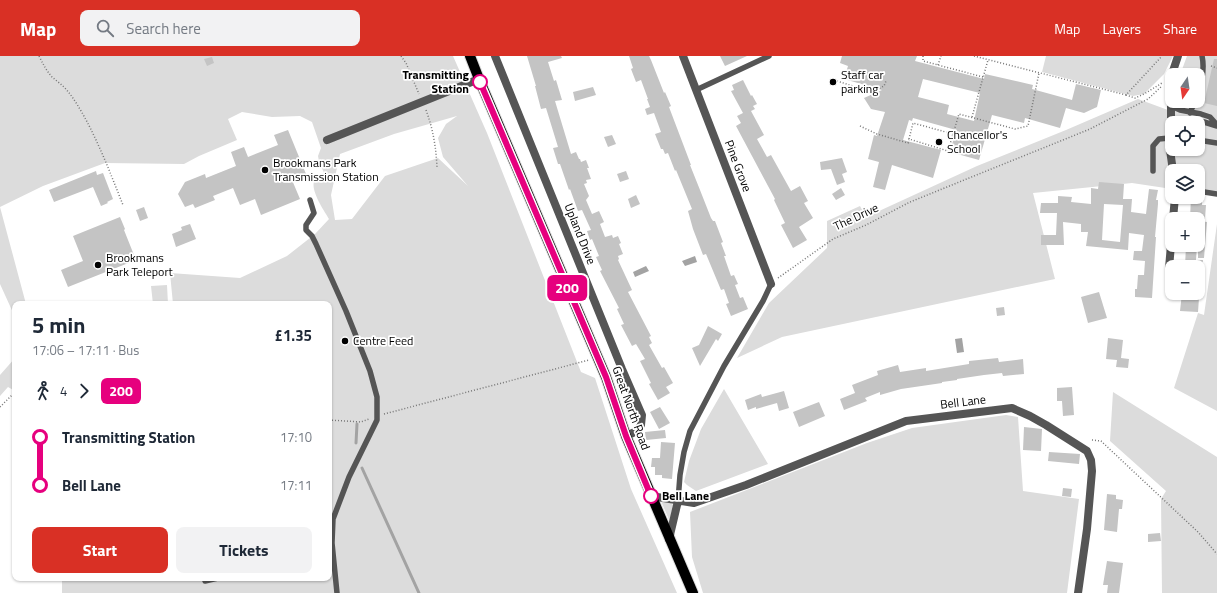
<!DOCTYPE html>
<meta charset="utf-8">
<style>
:root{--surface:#fff;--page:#f2f2f3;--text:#1f2937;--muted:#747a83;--accent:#d93025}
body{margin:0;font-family:"Titillium Web",sans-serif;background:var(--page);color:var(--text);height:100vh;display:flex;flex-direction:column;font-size:15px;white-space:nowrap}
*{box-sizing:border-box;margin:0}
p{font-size:13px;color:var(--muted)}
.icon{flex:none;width:22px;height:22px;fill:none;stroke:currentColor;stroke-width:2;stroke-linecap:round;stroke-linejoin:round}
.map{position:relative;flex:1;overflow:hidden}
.sheet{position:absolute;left:12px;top:245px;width:320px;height:280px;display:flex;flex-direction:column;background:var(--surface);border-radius:8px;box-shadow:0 1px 3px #0004}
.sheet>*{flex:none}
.badge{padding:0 8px;border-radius:6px;font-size:14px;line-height:26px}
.needle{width:26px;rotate:193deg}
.controls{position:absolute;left:1165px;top:12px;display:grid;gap:8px}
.controls a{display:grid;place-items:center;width:40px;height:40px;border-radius:8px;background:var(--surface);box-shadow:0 1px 3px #0004;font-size:20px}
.map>.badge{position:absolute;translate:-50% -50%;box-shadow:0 0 0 2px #fff}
.legs{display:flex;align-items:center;gap:6px;height:44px;padding:0 20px;font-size:13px}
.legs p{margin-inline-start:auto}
.head{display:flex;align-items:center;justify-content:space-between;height:68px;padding:0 20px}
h1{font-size:22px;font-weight:700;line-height:30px}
.button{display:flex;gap:8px;margin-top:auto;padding:8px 20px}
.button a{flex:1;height:46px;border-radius:8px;background:var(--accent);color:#fff;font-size:16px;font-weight:700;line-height:46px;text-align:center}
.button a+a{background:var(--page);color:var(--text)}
ul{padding:0 20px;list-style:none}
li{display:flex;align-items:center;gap:14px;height:48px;font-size:15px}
li i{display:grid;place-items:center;width:6px;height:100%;margin:0 5px;background:currentColor}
li i::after{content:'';width:10px;height:10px;margin:-5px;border:3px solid;border-radius:50%;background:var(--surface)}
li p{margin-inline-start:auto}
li:first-child i{background:linear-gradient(#0000 50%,currentColor 0)}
li:last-child i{background:linear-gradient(currentColor 50%,#0000 0)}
header{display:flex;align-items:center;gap:24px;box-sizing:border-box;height:56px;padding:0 20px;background:var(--accent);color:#fff}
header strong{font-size:19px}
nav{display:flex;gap:22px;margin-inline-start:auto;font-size:14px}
.search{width:280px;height:36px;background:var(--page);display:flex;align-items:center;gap:10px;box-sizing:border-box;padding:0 14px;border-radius:8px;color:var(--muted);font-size:15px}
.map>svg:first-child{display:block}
</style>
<header>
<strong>Map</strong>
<div class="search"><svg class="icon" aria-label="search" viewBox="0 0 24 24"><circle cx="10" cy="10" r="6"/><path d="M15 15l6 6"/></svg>Search here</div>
<nav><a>Map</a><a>Layers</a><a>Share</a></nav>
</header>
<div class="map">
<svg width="1217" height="537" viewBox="0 0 1217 537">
<rect width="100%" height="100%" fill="#fff"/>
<path fill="#dcdcdc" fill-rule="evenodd" d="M0 0H453L487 77 581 316 595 322 631 433 677 537H62V522H329V248H173L170 217 240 222 287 200 315 178 329 163C324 154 305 128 318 120 320 118 322 118 324 117L319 105 318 100 321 92 312 66 300 60 272 61 242 56 228 63 237 84 199 100 184 108 105 107 43 130 0 151 26 248H15V261L0 228ZM457 60 446 68 438 82 443 101 468 130 438 102 385 120 352 163 335 164 331 139 340 98 394 78Z
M1046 0H1173L1164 18 1144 38 1133 40 1042 16Z
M1187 0H1217V140L1198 137V115H1172V133L1132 127 1033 137 1055 223 782 281 737 302 769 247 827 192V165L860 150 866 161 977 110 1066 74 1138 43 1168 54 1172 45H1198V19H1180ZM1172 67H1198V93H1172Z
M1217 168V355L1174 332 1198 257 1204 259Z
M167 229 168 248H153L151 230Z
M15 302V335L8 331 0 340V319Z
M724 333 768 408 696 435 687 429 684 426 689 405 701 373Z
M1113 336 1217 401V537H1162L1161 443 1166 435 1110 385Z
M1006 359 1018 361 1023 435 1079 443 1067 537H703L692 501 690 456 867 387 912 372Z
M661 445 671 447 673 449 670 466Z"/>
<path fill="#a3a3a3" d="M695 200 697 206 685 210 682 205Z
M646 210 649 215 635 221 633 216Z
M962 282 964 296 957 297 955 283Z"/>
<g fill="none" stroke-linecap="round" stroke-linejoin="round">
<path stroke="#a3a3a3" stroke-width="3" d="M356 387 357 368
M362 412 419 537"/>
</g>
<path fill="#c4c4c4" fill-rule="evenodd" d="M527 0H561L562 2 548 6 554 25 556 24 562 44 555 45 571 98 576 96 579 103H580L581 106 586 104 589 112H587L591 123 586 124 587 127 584 128 589 140 586 144 592 158 599 155 604 166 600 168 605 181 612 179 613 182 618 180 621 187 619 188 623 198 618 200 619 203 618 204 632 234 628 236 651 280 649 281 652 287 649 289 662 312 664 311 673 327 666 331 670 337 658 344 649 328 651 327 640 305 645 303 636 288 632 290 621 269 624 268 617 253 619 252 600 215 602 214 596 201 599 200 592 183 590 184 587 175 591 174 582 154 578 155 570 133 569 134 560 108H558L553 92 558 91 546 52 541 53 535 30H536Z
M629 0H649L651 4 664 37 665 36 671 50 669 51 691 109H690L700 134 711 162 713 165H715L723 186 721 187 726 200H724L731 220 734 219 738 228 735 229 740 242 743 241 748 253 731 260 726 248 729 247 724 233 721 234 706 198 703 199 693 173 688 155 692 153 676 114 675 115 668 97 665 98 663 93H661L655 78 661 76 654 57 647 59 645 53 650 51 647 43H648L641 24 636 26 631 13 633 12Z
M720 0H747L725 10Z
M842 0H917L915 5 984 23 985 18 1033 29 1032 33 1072 44 1076 28 1101 34 1097 51 1084 57 1066 52 1060 72 1025 62 1024 67 992 59 979 104 950 96 956 74 913 62 912 65 909 64 903 84 941 94 933 122 892 109 885 134 873 131 879 106 868 103 874 79 877 80 885 56 871 53 864 42 882 34 844 23 848 10 840 7ZM923 23 980 37 974 65 947 58 949 49 918 41Z
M212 1 214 7 207 10 204 3Z
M1214 3H1217V50L1204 47Z
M743 24 751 40 752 39 757 48 753 50 755 53 751 55 764 79 757 83 767 101 771 99 791 135 800 130 808 145 804 147 813 162 799 171 807 184 793 192 781 169 785 167 774 144 775 143 736 70 741 67 737 60 743 57 731 35 734 34 732 29Z
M593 31 596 39 575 45 573 36Z
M288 74 306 118 292 124 300 143 261 159 255 143 240 149 233 132 213 140 215 144 195 152 193 148 185 151 178 138 185 126 205 118 206 122 236 110 231 96 244 91 248 101 278 89 274 79Z
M612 79 616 88 608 91 604 81Z
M842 102 847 116 842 118 845 126 837 129 831 113 821 114 820 106Z
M96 115 97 119 103 117 113 143 107 146 108 147 101 150 93 131 54 146 49 134Z
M626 115 629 123 620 126 617 118Z
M1099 126 1124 128 1123 143H1132L1131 156 1146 158 1149 133 1158 134 1156 144H1158V148L1155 181H1156L1152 242 1135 241V233H1137L1138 219H1144L1145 205 1133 204 1134 195H1142L1144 179 1129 177 1128 194 1086 190 1088 176H1081V168L1063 166 1064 189H1041V179H1056L1057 157H1040L1041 147H1058V140L1072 141 1071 146 1091 148V132L1098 133ZM1104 148 1123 149 1120 186 1102 184Z
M841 132 845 139 836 144 832 138Z
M636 139 640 148 631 152 628 143Z
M1191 141H1202V149H1206L1205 163H1190Z
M144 151 148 162 140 165 136 154Z
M120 161 125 173 124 174 136 204 68 231 61 214 83 205 73 180Z
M1198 165 1207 166 1204 202H1198Z
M190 168 196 183 176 191 172 178 182 174 181 171Z
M1186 189H1197L1196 204H1203L1202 211H1185Z
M1099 236 1107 262 1088 267 1081 241Z
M1182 237H1197L1196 242H1199L1198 256 1180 255Z
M1004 251 1005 259 997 260 996 252Z
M708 270 722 278 718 285 716 283 700 310 692 292 699 289Z
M1108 282 1123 284 1121 302 1129 303 1128 312 1116 311 1117 304 1106 303Z
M998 302 999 306 1023 303 1024 318 1003 320 1002 317 984 319 957 323V324L942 326V327L901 333 880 339V336L865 342 867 345 844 354 840 343 855 337 852 329 878 319 877 315 898 309 900 316 926 312V315L969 308V305Z
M1072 331 1074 359 1063 360 1062 345H1057V332Z
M784 335 789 352 779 355 777 347 756 353V351L748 354 745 344 761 338 762 341Z
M819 346 825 360 799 371 793 356Z
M660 351 670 367 659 373 650 356Z
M1024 371 1042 373 1041 395 1023 394Z
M665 374 666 382 646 384 645 376Z
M661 386 675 387 672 423 662 422V419H655V411H651L652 402H660Z
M1049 396 1080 398 1079 408 1048 405Z
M1063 432 1072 433 1071 441 1062 440Z
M1107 438 1116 439V443L1123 444 1122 453H1119L1117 476 1104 474Z
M1160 477 1161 485 1148 486V478Z
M1107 505 1123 507 1119 537H1107L1108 529H1103Z"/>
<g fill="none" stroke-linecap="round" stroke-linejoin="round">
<defs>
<path id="primary" d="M470 0 479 23 606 321 626 380 693 537"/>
</defs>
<use href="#primary" stroke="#dbdbdb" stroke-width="12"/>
<path stroke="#777" stroke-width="1.5" stroke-dasharray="1 2" stroke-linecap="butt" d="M39 0C43 8 46 14 52 21 58 26 65 31 70 38 92 68 109 114 123 149
M401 0 406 7 419 38
M923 0V5L983 21
M974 0 1126 39 1162 0
M938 9 941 0
M1211 10 1217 12
M837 25 872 36 884 30 886 25
M1126 39 1135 42 1144 38 1162 27
M426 54C433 73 436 91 437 111
M972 61 988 4
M860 70 877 78 908 87 909 84
M953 78 913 67 909 83 948 95 959 58 1015 73 1028 70 1039 17
M778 222 833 183 866 169 910 146 1090 73 1148 43 1162 30
M0 351 12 339 15 340
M384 358 589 304
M329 364 361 366 369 363
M1092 384 1101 385 1198 476 1217 498"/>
<path stroke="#555" stroke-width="5.5" d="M696 34 769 0
M1198 39C1202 26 1205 13 1202 0
M1171 50 1180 54 1201 58 1210 61 1217 69
M1190 57 1195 45
M1171 63 1204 66 1217 70
M1198 84 1217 87
M1153 115V90L1159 83 1169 82
M1198 135 1217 138
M310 144 314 157 306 169V174L312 180 316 188 346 255 370 315 377 341V364L349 421 333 463 332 487 337 537
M678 445 680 419 684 396 690 375 724 310 763 245 771 228
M205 525 218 522"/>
<path stroke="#555" stroke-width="8" d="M495 0 622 313 642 359 641 369 637 375 626 380
M683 0 771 228
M327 84 479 23
M1173 115 1169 87 1171 63V21L1178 0
M1173 163 1175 141
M1169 212 1172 177
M651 440 694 447 746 429 906 365 1012 352 1030 360 1046 369 1087 395 1091 404 1092 415 1087 473 1078 537
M669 483 678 445"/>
<use href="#primary" stroke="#000" stroke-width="10"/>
</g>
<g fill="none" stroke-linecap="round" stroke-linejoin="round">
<defs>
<path id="line-1" d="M480 26 606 321 626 380 651 440"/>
</defs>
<use href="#line-1" stroke="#fff" stroke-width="9"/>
<use href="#line-1" stroke="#e6007e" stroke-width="6"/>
</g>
<g fill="#fff" stroke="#e6007e" stroke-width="2">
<circle cx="480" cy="26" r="7"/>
<circle cx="651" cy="440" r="7"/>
</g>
<g fill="#000" stroke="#fff" stroke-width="1.5">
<circle cx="833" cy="26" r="4"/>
<circle cx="939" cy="86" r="4"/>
<circle cx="265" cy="114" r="4"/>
<circle cx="98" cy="209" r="4"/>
<circle cx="345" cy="285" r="4"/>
</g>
<g text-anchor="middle" stroke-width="3.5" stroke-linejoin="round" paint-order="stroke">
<g font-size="12" font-weight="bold" fill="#000" stroke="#fff" text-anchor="end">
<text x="469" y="23">Transmitting<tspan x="469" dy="14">Station</tspan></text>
<text x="662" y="444" text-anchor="start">Bell Lane</text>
</g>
<g font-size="12" fill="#000" stroke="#fff" text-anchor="start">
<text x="841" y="23">Staff car<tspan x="841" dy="14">parking</tspan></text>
<text x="947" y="83">Chancellor's<tspan x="947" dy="14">School</tspan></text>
<text x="273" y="111">Brookmans Park<tspan x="273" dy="14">Transmission Station</tspan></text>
<text x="106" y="206">Brookmans<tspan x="106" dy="14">Park Teleport</tspan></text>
<text x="353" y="289">Centre Feed</text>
</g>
<g font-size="12" fill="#000" stroke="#fff">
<text transform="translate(738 110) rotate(69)" y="4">Pine Grove</text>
<text transform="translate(856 161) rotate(-25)" y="4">The Drive</text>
<text transform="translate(580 178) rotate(68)" y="4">Upland Drive</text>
<text transform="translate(963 346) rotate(-7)" y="4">Bell Lane</text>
<text transform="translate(631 352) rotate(70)" y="4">Great North Road</text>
</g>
</g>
</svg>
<div class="controls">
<a><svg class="needle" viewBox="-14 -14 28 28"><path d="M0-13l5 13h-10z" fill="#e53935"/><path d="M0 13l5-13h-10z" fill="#747a83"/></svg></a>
<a><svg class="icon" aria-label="locate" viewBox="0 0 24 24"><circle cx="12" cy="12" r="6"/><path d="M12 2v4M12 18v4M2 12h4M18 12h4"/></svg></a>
<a><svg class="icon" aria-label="layers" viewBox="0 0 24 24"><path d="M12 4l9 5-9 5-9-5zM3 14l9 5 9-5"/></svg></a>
<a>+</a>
<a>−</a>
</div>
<b class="badge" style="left:567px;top:232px;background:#e6007e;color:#fff">200</b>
<section class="sheet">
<div class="head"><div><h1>5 min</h1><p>17:06 – 17:11 · Bus</p></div><b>£1.35</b></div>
<div class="legs"><svg class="icon" aria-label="walk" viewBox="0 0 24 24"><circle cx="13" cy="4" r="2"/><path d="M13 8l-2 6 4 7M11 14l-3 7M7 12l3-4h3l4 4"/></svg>4<svg class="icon" aria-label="forward" viewBox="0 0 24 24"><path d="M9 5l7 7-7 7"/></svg><b class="badge" style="background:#e6007e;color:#fff">200</b></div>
<ul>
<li><i style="color:#e6007e"></i><b>Transmitting Station</b><p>17:10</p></li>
<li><i style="color:#e6007e"></i><b>Bell Lane</b><p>17:11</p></li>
</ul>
<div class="button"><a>Start</a><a>Tickets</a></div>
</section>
</div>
